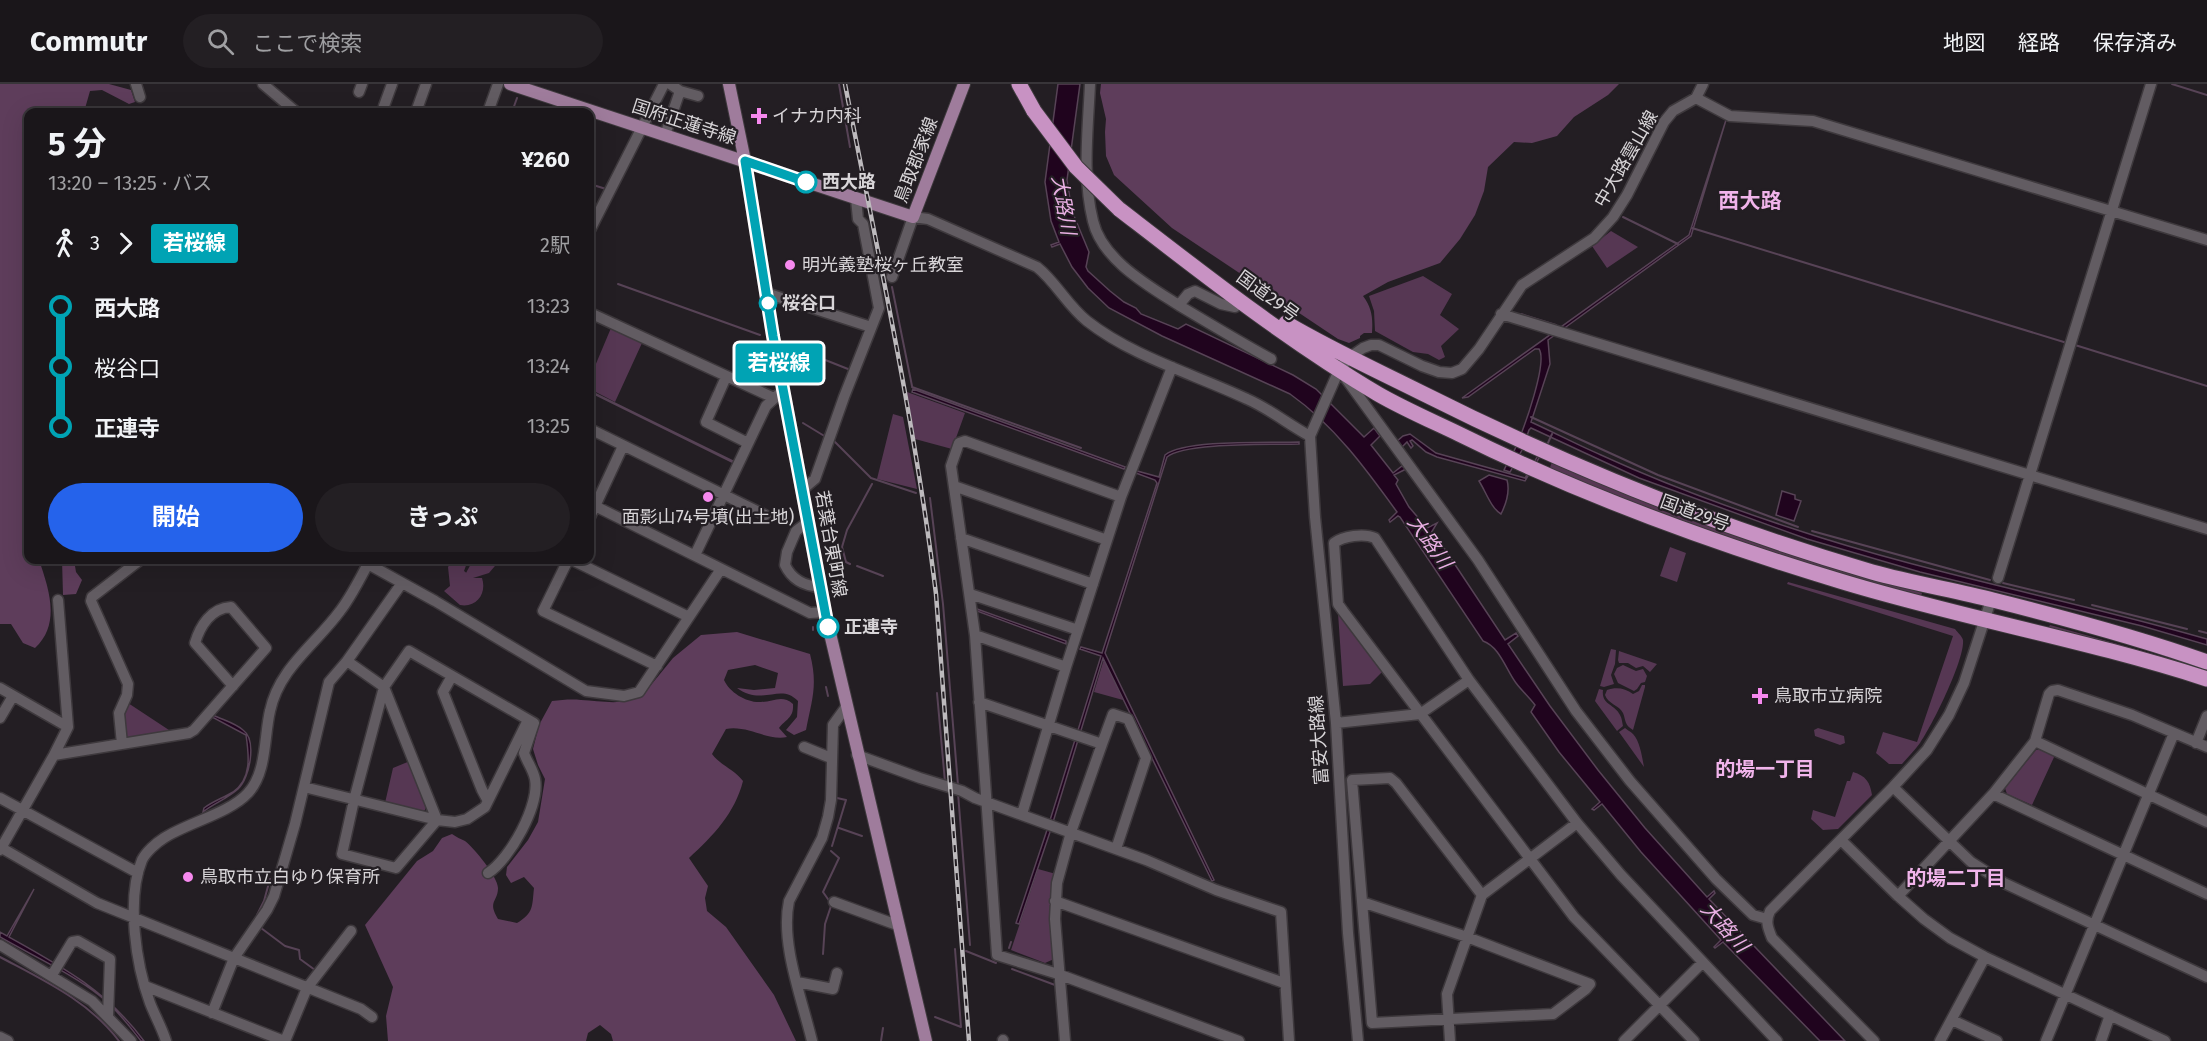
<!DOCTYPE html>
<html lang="ja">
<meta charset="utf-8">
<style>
:root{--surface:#1a161a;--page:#231f23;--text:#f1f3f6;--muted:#9f9fa2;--line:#383539;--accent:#2563eb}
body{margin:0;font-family:"Fira Sans","Noto Sans JP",sans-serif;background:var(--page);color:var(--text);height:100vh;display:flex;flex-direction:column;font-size:22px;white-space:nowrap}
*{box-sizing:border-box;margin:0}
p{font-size:20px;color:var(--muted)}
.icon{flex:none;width:33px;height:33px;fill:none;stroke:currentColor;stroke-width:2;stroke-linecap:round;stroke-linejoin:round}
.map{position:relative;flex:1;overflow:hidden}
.side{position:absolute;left:24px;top:24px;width:570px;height:456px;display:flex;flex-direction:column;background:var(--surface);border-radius:12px;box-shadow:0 6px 24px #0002,0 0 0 2px var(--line)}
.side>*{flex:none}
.badge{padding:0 12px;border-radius:4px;font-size:21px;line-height:39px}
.map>.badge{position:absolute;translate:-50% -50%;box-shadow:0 0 0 3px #fff}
.legs{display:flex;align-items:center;gap:9px;height:66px;padding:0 24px;font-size:20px}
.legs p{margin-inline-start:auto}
.headline{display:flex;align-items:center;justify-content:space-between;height:102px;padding:0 24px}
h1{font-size:33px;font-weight:700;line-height:45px}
.cta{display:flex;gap:12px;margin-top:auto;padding:12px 24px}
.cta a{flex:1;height:69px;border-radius:36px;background:var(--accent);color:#fff;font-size:24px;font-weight:700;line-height:69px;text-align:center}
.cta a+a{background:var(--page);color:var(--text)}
ul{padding:0 24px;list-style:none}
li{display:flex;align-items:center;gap:21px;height:60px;font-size:22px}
li i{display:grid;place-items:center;width:9px;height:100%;margin:0 8px;background:currentColor}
li i::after{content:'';width:15px;height:15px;margin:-8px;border:4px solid;border-radius:50%;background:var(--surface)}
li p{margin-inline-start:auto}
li:first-child i{background:linear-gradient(#0000 50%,currentColor 0)}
li:last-child i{background:linear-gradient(currentColor 50%,#0000 0)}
header{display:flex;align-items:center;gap:36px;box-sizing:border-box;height:84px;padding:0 30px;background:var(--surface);border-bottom:2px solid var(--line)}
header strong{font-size:28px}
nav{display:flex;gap:33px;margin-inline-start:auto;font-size:21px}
.search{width:420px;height:54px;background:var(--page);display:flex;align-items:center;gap:15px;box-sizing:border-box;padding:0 21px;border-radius:33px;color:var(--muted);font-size:22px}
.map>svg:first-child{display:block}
</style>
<header>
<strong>Commutr</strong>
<div class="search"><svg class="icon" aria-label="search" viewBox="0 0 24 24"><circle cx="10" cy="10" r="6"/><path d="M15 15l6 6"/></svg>ここで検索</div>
<nav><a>地図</a><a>経路</a><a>保存済み</a></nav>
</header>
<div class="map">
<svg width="2207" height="957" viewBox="0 0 2207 957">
<rect width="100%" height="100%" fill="#231e23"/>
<path fill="#563753" d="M1611 147 1638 163 1607 184 1592 162Z
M1423 192 1452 210 1440 231 1459 245 1441 262 1445 273 1439 276 1428 270 1413 268 1375 247 1374 227 1369 212Z
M611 244 642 259 615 318 590 305V294Z
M907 308 965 329 952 365 915 355Z
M893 330 903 333 917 405 877 395Z
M1552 378 1629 411 1922 509 1921 512 1892 507 1674 437 1549 386Z
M1670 463 1686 469 1677 498 1660 492Z
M453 476H468L464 487 473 494 466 489 473 476H500L489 489 473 494H482C487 509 477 524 460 521L444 507 450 502 448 483Z
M1788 498 1955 545C1958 549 1962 552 1963 556 1965 575 1932 642 1920 659 1915 666 1908 673 1902 680H1889L1876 669 1883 648 1917 658 1953 552 1787 500Z
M1338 529 1382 588 1370 600 1343 602Z
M2050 541 2207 585V587L2048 545Z
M1611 565 1616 566 1615 580 1611 591 1614 600 1604 603 1600 602Z
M1619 567 1657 580 1650 588 1643 582 1636 584 1628 579H1619L1618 576Z
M1104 575 1123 616 1094 608Z
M1623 581 1636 587 1643 585 1647 592 1645 598 1641 599 1637 605 1634 607 1618 599 1614 590 1617 584Z
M1642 601H1645V603L1633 646C1624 641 1626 636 1623 629 1619 621 1608 620 1605 611L1607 606C1616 603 1625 604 1633 610L1639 607Z
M1599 605 1603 606C1601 621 1615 620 1620 631 1622 634 1622 638 1623 642L1617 647 1595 617Z
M128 619 172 648 128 655 123 651 122 629Z
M1625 644C1627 646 1630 647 1633 650 1640 657 1642 673 1644 683L1619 648Z
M1818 644 1844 652 1845 659 1840 661 1815 652 1814 646Z
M2042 665 2055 671 2032 721 2007 710 2005 704 2036 666Z
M410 677 427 720 425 726 419 728 385 719 393 684Z
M1853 688C1866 692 1870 698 1872 711L1838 745 1823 746 1811 735 1813 726 1835 733 1847 697H1850Z
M1038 785 1056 790 1050 815 1054 875 1045 879 1011 866Z"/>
<path fill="#5e3d5b" d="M0 0H109L131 6 135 18 129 20 102 6 90 7 84 28H28V476H39C49 505 61 540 35 564L23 559 11 540H0Z
M1101 0H1619L1608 11 1574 33 1557 52 1532 59 1514 58 1488 83 1484 107 1475 131 1460 155 1440 179 1388 198 1363 212C1372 224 1373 234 1372 249H1364L1360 252V254L1349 259 1338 255 1172 144 1114 91 1106 72 1105 48 1106 35 1100 9Z
M62 476H74L76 488 82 496 76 510 63 511Z
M737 548 810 570C818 601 812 615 806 646L794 651 786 646 797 633 798 617C780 598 763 623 737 604L754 606 775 604 778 589 755 581 728 586 724 596C730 609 747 619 761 618 773 618 782 610 793 620 794 634 786 635 779 644L787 653C767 657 748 641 726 645L712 670C721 682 734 685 743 697 735 729 713 752 689 774L708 802 705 814 707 827 726 843 774 911 796 957H613L611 950 600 941 588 949 586 957H388L386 932 393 903 365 841 417 777 433 767 442 754 452 750C456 753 461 755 465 757 474 764 498 793 498 804 498 818 487 817 498 835L517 839C534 829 532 822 534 804L524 793 511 799 506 791 507 783 528 756 538 738 545 695 538 681 533 665 539 641 552 617C562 616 571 615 581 616 601 617 623 622 642 612L673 574 701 551Z"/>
<path fill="#20041e" stroke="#574356" stroke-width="1.5" d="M1058 0H1080L1067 96 1072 127 1089 168 1086 183 1088 187 1110 207 1124 218 1136 224 1141 230 1178 245 1186 240 1293 291 1316 305 1364 353 1374 344 1380 352 1371 361 1393 389 1402 382 1406 385 1394 391 1398 396 1396 400 1409 423 1427 444 1437 439 1431 449 1434 456 1440 458 1505 556 1516 549 1518 552 1508 560 1550 622 1598 686 1645 744 1707 813 1714 807 1715 809 1709 815 1845 957H1820L1723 858 1715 864 1714 863 1721 856 1641 768 1602 720 1594 726 1592 725 1600 718 1559 668 1531 628 1535 621C1529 613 1522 607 1516 599 1506 586 1500 563 1483 557L1400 433 1398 432 1390 438 1389 436 1397 428C1366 385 1334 341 1290 310L1162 252 1109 224 1088 204 1072 183 1060 160 1052 163 1051 161 1059 158 1051 137 1045 98Z
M1726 36 1691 152 1548 256 1550 280 1531 338C1555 349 1578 361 1601 371 1662 399 1727 423 1791 444 1928 490 2069 515 2207 555V561L2142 542 1920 488 1807 455 1639 394 1531 344 1529 346 1522 366 1510 388 1504 386C1508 377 1514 369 1517 360 1524 344 1548 278 1539 265H1535L1468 313 1462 314 1689 151Z
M913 305 1125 383 1124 385 912 308Z
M590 307 735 378 734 379 590 308Z
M1410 350 1436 369 1525 394 1540 368 1542 369 1525 397 1437 373 1426 368 1412 356 1410 357 1413 362 1411 364 1407 358 1401 364 1396 358 1403 352Z
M1299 358V360C1273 361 1184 358 1167 373L1105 569 1214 796 1212 797 1103 574 1050 748 1019 840 1016 839 1047 746 1101 572 1080 565 1081 563 1102 569 1157 399 1155 396 1136 389 1137 387 1159 393 1165 371C1185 355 1271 359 1299 358Z
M1489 391 1507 396C1510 407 1506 420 1501 430 1491 424 1486 408 1479 397Z
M1782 407 1795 411V415L1801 417 1794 437 1776 431Z
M977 525 1066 557V560L977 527Z
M213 631C223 636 235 639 243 646 257 656 250 694 238 705 227 715 214 719 203 728L204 724C213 717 223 714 233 708 252 695 249 671 246 651L212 633Z
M34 805 9 853C63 883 107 907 144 957H141C129 941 116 925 100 912 73 890 31 871 0 853V848L7 852Z"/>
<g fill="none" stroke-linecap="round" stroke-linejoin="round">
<path stroke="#574356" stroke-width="2" d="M839 0 850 63
M2172 0 2207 11
M512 28 517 14
M590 100 606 105
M1623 133 1678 160
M1692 144 2067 259
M618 200 760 251
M892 203 912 302
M1521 230 1556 241
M2075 261 2207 302
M790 262 848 285
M912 303 1081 364
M1531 333 1658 391 1798 443
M803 339 826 353
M833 356 871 394 916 409
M1547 361 1552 350
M930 414 943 520 958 701
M1812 447 1990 496
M850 480 846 478 842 463 847 446 872 400
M857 482 883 492
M2003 499 2074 516
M2092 521 2187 545
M813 543V546
M2199 547 2207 549
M826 603 828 612
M937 609 945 698
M958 709 970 861
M839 744 862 752
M832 762 846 716 837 714
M830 818 823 808 839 774 831 767
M257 831 264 817 270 795
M261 844 285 862 299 866 300 875 315 886
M1009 864 1011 858
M966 867 996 879
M823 870 825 840 832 819
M0 873C43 896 89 917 119 957
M1012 885 1055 901
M935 933 961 943 955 865
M881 957 883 944"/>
<defs>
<path id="minor" d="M136 0 140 13
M263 0 295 27
M1090 0C1088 45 1082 93 1093 137 1102 176 1149 202 1180 222 1210 240 1240 258 1271 275
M680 7 698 12
M359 8 362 0
M1696 14 1730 32 1813 37 2207 156
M384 22 392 0
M416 28 426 0
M488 28 498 0
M665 51 680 7 670 0
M590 146 664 0
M892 193 913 133 928 135 1037 183C1056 198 1067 221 1087 237 1133 273 1194 290 1247 315 1270 325 1289 341 1310 352
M766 209 871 243
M1179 221 1188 210 1195 207 1221 220 1235 223
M590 229 774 314
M1501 230 2207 445
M1344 292 1478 476 1576 627 1630 697 1716 795 1753 831 1767 835
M726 293 706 338 748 359
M590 345 765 431
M954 402 1107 456
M802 406 815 395 844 313 879 224 863 140 858 135 856 115
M1121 413 965 357 959 359 951 382 975 551 997 871 1058 890 1239 957
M595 422 810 529 825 528
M590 433 623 362
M808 438 796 447 787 468 785 481C792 496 805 502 820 503
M961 454 1093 500
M695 471 766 322 779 310
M568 476 543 527 657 582
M572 476 689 533
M368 480 435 517 586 607 624 612 639 608 721 485
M1998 494 2151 0
M970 510 1078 546
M975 551 1066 583
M347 577 384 603 437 736
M452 592 443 608 482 706 488 717
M0 604 68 643
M979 618 1102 660 1071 748 1057 799 1055 835 1065 957
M0 634 13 612
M1336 639 1420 630 1469 596
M2035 657 2207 738
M2196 659 2207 632
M122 660 119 629 127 611 128 600 91 517 92 513 140 476
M1102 660 1113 630 1128 635 1146 674 1116 765
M804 663 831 674
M54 671 189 649 194 646 266 564 231 523C211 524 200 542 195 559L233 602
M857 671 920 694 962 707 975 714 1146 776 1216 806 1281 828 1289 957
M304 703 437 736
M1893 703 1971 778 2004 799 2207 893
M1993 710 2207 810
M0 714 138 789
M1022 730 1066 583 1121 413 1172 283
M1841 756 1898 812 1924 835 1950 854 1985 873 2165 957
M0 763 97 819 361 925 372 933
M0 766 54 671 68 643 58 516
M488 789C510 775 540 721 535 695 533 685 527 678 524 669L534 639 409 567 384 603 354 716 342 770 396 784 437 736 455 738 467 735 485 723 528 636
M1898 812 1993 710 2035 657 2049 610 2052 607 2058 606 2132 631 2207 663
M1055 817 1284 899
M834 818 897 841
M1362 818 1467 853 1590 900 1586 905 1553 930 1372 939 1352 696 1390 694 1396 699 1482 811
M0 861 92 917 131 957
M52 891 72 858 78 857 110 875 108 932
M797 898 833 905 837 889
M145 902 284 957
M212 929 234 874 267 826 274 812 295 740 329 598 347 577 402 499
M1952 936 1997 957
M0 953 8 957
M1003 956V957
M166 957C162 944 155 932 150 919 136 881 126 815 142 776 146 768 156 759 164 754 187 739 230 729 248 709 267 689 264 652 270 627 279 584 316 560 340 527 351 513 359 496 368 480V476
M285 957 307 904 351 847
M812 957C802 915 780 859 789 817L822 754 828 733 831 716 833 641 846 623
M1358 957 1348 849 1336 639 1315 433 1310 352 1339 286 1350 273 1363 264 1371 261H1379L1422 282 1439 288 1452 289 1462 285 1479 265 1522 201 1594 154 1613 133 1627 111 1664 38 1673 27 1696 14 1703 0
M1450 957 1447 910 1482 811 1577 739
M1624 957 1702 879
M1694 957 1574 833 1343 527 1338 520 1334 459C1343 452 1364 449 1375 454L1469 596 1577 739 1621 791 1777 957
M1874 957 1772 854C1768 844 1765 838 1770 827L1893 703 1927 666 1949 631 1964 599 1991 516
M1940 957 1985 873
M2046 957 2174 649
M2101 957 2110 931"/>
<path id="major" d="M510 0 913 133 964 0
M729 0 745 77 773 252 825 528 926 957"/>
<path id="highway" d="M1019 0 1034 27
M1119 125C1202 189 1287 256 1378 310 1404 325 1432 337 1459 350 1582 411 1710 458 1840 497 1961 534 2087 556 2207 595
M1286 239C1330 265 1376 286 1422 309 1569 383 1714 442 1872 488 1912 499 1953 506 1993 516 2065 534 2137 553 2207 578"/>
</defs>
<use href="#minor" stroke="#3e393d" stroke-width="13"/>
<use href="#major" stroke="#3e393d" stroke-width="14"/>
<use href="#highway" stroke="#3e393d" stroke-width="17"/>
<use href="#minor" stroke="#625c62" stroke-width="10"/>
<use href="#major" stroke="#9f7c9c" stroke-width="12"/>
<use href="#highway" stroke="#c892c3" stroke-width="15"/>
<defs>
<path id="rail" d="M845 0C878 170 915 339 936 510L969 957"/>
</defs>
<use href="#rail" stroke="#bdbabd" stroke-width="4.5"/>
<use href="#rail" stroke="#231e23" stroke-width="2" stroke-dasharray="7" stroke-linecap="butt"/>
<defs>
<path id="highway-bridge" d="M1034 27 1076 83 1119 125"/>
</defs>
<use href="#highway-bridge" stroke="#3e393d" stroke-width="17" stroke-linecap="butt"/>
<use href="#highway-bridge" stroke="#c892c3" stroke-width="15"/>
</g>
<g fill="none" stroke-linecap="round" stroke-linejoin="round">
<defs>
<path id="line-1" d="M806 98 745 77 773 252 828 543"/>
</defs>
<use href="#line-1" stroke="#fff" stroke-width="14"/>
<use href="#line-1" stroke="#00a3b4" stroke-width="9"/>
</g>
<g fill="#f689ee" stroke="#231e23" stroke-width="2">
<path d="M756 23h6v6h6v6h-6v6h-6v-6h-6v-6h6z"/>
<circle cx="790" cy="181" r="6"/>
<circle cx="708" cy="413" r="6"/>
<path d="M1757 603h6v6h6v6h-6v6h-6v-6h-6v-6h6z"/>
<circle cx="188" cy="793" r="6"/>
</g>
<g fill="#fff" stroke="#00a3b4" stroke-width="3">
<circle cx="806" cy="98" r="10"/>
<circle cx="768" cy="219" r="8"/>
<circle cx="828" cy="543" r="10"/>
</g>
<g text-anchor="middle" stroke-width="4.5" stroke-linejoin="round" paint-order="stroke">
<g font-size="18" fill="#d8d5d8" stroke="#231e23" text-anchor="start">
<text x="772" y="38">イナカ内科</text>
<text x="802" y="187">明光義塾桜ヶ丘教室</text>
<text x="708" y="439" text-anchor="middle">面影山74号墳(出土地)</text>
<text x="1774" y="618">鳥取市立病院</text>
<text x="200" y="799">鳥取市立白ゆり保育所</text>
</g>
<g font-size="18" fill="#d8d5d8" stroke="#231e23">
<text transform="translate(684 38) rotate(18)" y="6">国府正蓮寺線</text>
<text transform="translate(1626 75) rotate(-60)" y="6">中大路雲山線</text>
<text transform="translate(916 76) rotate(-69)" y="6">鳥取郡家線</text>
<text transform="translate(1268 212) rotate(36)" y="6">国道29号</text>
<text transform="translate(1695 429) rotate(20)" y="6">国道29号</text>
<text transform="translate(831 460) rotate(80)" y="6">若葉台東町線</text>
<text transform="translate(1319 656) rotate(-94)" y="6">富安大路線</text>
</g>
<g font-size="18" font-weight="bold" fill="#d8d5d8" stroke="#231e23" text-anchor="start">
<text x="822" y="104">西大路</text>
<text x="782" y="225">桜谷口</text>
<text x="844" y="549">正連寺</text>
</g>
<g font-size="20" font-style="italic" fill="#eab0e4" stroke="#231e23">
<text transform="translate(1064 121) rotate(80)" y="7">大路川</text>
<text transform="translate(1430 458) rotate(54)" y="7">大路川</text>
<text transform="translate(1725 843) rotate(48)" y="7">大路川</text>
</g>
<g font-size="20" font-weight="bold" fill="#f1b4eb" stroke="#231e23">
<text x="1765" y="692">的場一丁目</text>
<text x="1956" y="801">的場二丁目</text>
</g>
<g font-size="21" font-weight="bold" fill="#f1b4eb" stroke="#231e23">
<text x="1750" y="124">西大路</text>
</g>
</g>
</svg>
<b class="badge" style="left:779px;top:279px;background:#00a3b4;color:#fff">若桜線</b>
<section class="side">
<div class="headline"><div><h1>5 分</h1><p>13:20 – 13:25 · バス</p></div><b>¥260</b></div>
<div class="legs"><svg class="icon" aria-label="walk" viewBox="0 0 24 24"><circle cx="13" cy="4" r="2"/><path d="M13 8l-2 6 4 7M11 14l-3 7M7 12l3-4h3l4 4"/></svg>3<svg class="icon" aria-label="forward" viewBox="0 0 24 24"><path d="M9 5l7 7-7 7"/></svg><b class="badge" style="background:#00a3b4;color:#fff">若桜線</b><p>2駅</p></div>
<ul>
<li><i style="color:#00a3b4"></i><b>西大路</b><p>13:23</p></li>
<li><i style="color:#00a3b4"></i><span>桜谷口</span><p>13:24</p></li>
<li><i style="color:#00a3b4"></i><b>正連寺</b><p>13:25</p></li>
</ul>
<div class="cta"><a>開始</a><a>きっぷ</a></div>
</section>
</div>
